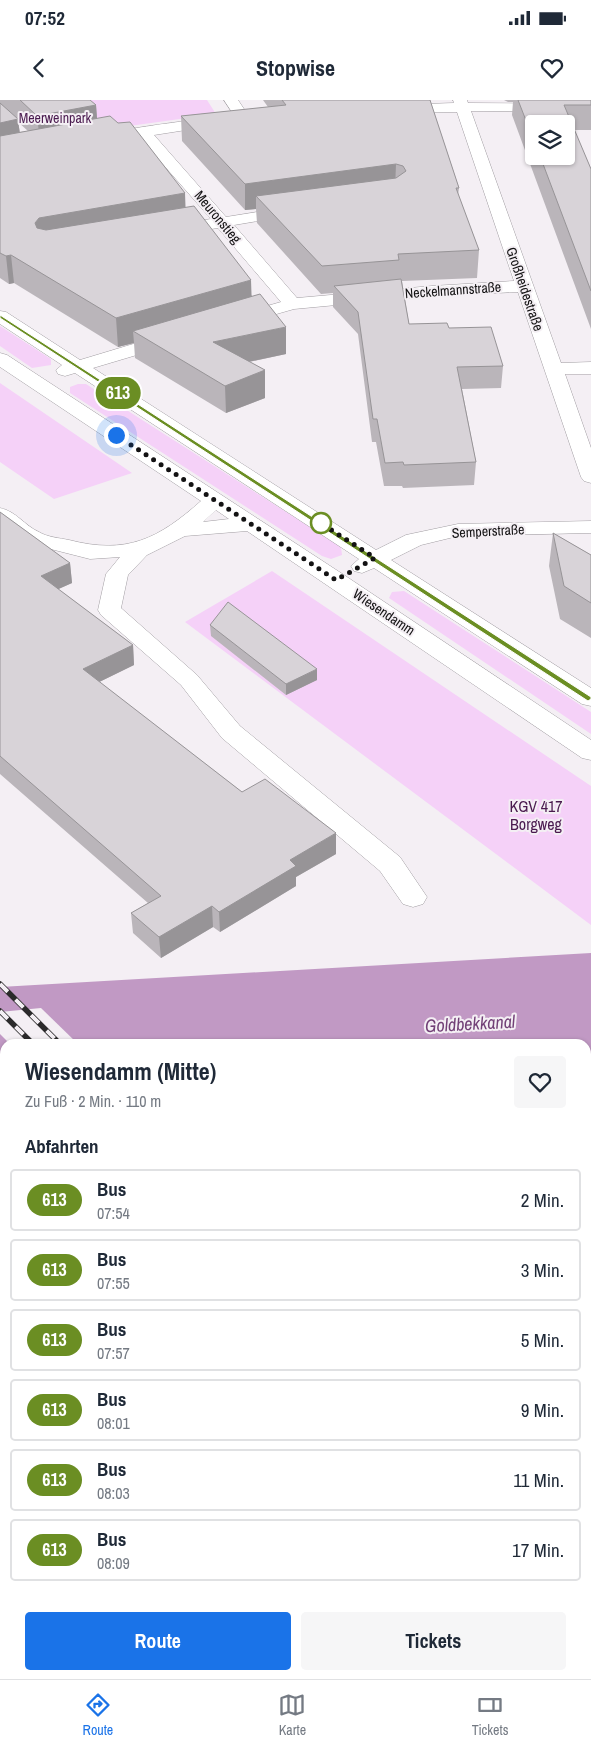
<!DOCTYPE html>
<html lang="de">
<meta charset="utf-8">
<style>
:root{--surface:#fff;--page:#f6f6f7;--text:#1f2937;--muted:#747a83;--line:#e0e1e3;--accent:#1a73e8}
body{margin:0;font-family:"Archivo Narrow",sans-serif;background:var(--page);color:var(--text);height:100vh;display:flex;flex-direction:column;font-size:19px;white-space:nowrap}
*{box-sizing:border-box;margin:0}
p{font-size:16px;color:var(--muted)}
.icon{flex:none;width:28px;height:28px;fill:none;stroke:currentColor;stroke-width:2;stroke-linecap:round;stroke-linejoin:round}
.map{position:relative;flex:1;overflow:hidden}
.details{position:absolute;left:0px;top:939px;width:591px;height:641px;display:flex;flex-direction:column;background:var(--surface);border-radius:15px 15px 0 0;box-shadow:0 1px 4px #0004}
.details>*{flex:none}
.badge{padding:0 10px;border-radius:16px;font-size:18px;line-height:32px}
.controls{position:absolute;left:525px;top:15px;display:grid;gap:10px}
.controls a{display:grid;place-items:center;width:50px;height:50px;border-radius:5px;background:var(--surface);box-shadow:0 1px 4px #0004;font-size:25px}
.you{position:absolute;width:25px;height:25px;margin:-12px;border:4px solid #fff;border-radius:50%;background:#1a73e8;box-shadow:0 0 0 8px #1a73e833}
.map>.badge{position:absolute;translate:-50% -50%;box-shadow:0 0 0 2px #fff}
h2{padding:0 25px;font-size:19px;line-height:45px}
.round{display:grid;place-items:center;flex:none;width:52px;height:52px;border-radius:5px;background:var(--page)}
.overview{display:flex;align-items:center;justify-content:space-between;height:85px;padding:0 25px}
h1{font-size:24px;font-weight:800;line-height:38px}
.action{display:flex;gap:10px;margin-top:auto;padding:10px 25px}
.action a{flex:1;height:58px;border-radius:5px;background:var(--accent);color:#fff;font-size:20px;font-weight:800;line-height:58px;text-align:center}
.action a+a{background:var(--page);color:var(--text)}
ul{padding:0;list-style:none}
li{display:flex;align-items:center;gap:15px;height:62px;margin:0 10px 8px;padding:0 15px;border:2px solid var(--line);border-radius:5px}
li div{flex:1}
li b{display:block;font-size:19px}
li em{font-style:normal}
li .badge{min-width:55px;font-weight:700;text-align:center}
.status{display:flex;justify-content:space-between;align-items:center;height:35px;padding:0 25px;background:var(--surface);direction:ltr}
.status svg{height:14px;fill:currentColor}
header{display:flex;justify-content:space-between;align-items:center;height:65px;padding:0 25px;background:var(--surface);font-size:22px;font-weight:800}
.dock{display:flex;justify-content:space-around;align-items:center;height:70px;border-top:1px solid var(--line);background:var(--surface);font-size:14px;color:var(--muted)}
.dock a{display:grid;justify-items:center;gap:2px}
.dock .on{color:var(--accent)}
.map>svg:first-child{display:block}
</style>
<div class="status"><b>07:52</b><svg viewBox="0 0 49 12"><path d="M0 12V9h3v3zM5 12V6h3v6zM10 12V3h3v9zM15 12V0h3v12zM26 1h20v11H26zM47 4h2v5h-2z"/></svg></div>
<header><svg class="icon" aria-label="back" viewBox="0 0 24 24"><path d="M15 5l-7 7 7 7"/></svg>Stopwise<svg class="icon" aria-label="heart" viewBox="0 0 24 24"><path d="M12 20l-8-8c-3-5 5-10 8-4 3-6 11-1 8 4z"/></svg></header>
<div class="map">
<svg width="591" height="1579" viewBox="0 0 591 1579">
<rect width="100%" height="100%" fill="#f4eff4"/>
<path fill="#f5d1f8" d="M11 0H207L216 14 50 37Z
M0 226 51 259V265L32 268 0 246Z
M0 283 132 373 54 399 0 362Z
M78 284H86L341 447 342 455 331 459 322 456 70 293V287Z
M272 471 591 686V825L185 522Z
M404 491 591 612V634L389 498 392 492Z
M586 993H591V1444L586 1439Z
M0 1042H5V1575H117L113 1579H0Z"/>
<path fill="#c199c4" d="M591 853V993H586V944H5V1042H0V887Z"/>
<path fill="#f4eff4" d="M41 908 78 944H10L0 934V912Z"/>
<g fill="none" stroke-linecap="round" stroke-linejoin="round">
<defs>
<path id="minor" d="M224 0H238L250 18 248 21H238Z
M453 0H467L468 3 591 4V12L471 11 561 263 591 262V274H565L591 348V383L584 381 581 377 518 192 432 196 294 209 238 225 232 224 229 220 232 216 281 202 218 128 171 135 165 134 163 130 165 126 211 119 139 37 102 43 94 38C100 31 201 19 218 17L223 18 225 21 223 24 218 25 154 35 226 117 294 106 300 108 302 111 300 114 234 125 297 198 432 186 514 181 457 12 395 13 388 9 395 5 454 3Z
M0 211 6 212 80 260 163 235H177L179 239 177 243 93 268 376 450 406 435 458 424 591 421V433L458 436 421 445 391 460 591 588V606L582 604 374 468 362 473 354 471 351 466 359 459 75 273 65 276 58 274 56 270 62 265 0 224Z
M0 253 7 255 344 475 591 640V660L582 658 247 431 185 436 147 455 128 475 121 508 197 575 240 626 400 757 427 797 423 804 413 807 403 804 380 771 222 638 181 585 101 515 98 510 106 474 120 457 90 459 23 442 0 424V408C16 411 25 426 39 432 47 437 59 438 69 440 127 455 158 439 201 401L0 267ZM216 410 229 419 203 422Z
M334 1575H385L386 1579H335Z"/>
</defs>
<use href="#minor" stroke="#a19da2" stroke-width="1"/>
<use href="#minor" fill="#fff" fill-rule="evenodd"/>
<defs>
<path id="rail-far1" d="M0 884 60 944
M0 911 33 944"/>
<path id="rail" d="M586 1470 591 1475
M586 1503 591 1507"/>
</defs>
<use href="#rail-far1" stroke="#2b2a2b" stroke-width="5.5"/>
<use href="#rail" stroke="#2b2a2b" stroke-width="7"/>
<use href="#rail-far1" stroke="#f4eff4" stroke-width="4" stroke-dasharray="11" stroke-linecap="butt"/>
<use href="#rail" stroke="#f4eff4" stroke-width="5" stroke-dasharray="14" stroke-linecap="butt"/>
</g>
<path fill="#bab5ba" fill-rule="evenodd" d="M0 0H90L96 5 97 19 185 93V107L252 196 286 254 249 262 265 270V298L226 313 135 258 134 243 118 247 14 183 9 184 0 178ZM18 22 28 31 20 32Z
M263 0H430L459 88 458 95 479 150 477 178 402 181 409 224 449 228 503 266 501 288 462 289 476 362 474 385 403 388 402 386H384L376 342H372L358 234 333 207V193L321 194 257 123 256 109 245 110 182 41 181 16 268 7Z
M504 0H591V30H574L591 69V229L512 15 513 2H508ZM534 24 566 56H534Z
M0 412 70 463 72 483 58 489 133 545 134 565 99 582 242 692 336 754 296 777V786L220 832 213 827 161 858 133 833 131 813 148 803 0 674Z
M553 433 591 455V538L560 519 549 466Z
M210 525 317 580 286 595 211 536Z
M0 1383 5 1388V1485L0 1477Z
M45 1575H100L95 1579H47Z"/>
<path fill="#979497" d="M96 5 98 31 40 41 37 16Z
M18 19 21 45 0 50V23Z
M396 64 395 90 256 96V109L245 110V84Z
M185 93 186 120 42 145 35 123 39 118Z
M11 155 14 183 9 184 6 156Z
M251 180 252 208 133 231 134 243 118 247 116 218Z
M286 227V254L214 269 213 242Z
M265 270V298L226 313 225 286Z
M70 463 72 483 43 496 41 476Z
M133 545 134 565 85 589 83 569Z
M317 569V580L286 595V584Z
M336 733V754L296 777V786L220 832 219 812 290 760Z
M212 806 213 827 161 858 159 837Z
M591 1063V1073L586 1074V1064Z
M5 1086V1097L0 1099V1087Z
M86 1575H100L95 1579H81Z"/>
<path fill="#d8d3d8" stroke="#979497" d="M20 0H90L96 5 37 16Z
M282 0H430L459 88H456L479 150 398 154 399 160 322 166 256 96 396 78 406 71 403 66 396 64 245 84 181 16 286 5Z
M518 0H591V5H564L591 69V191L540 56H566V24H534V41Z
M0 3 18 19 0 23Z
M110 16 118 23 130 22 185 93 39 118 35 123 37 128 46 130 194 106 251 180 116 218 11 155 6 156 0 153V36Z
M401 179 409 224 447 223 449 228 491 227 503 266 457 267 476 362 404 365 403 362 385 363 377 319H373L358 212 334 186Z
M260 194 286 227 213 242 265 270 225 286 133 231Z
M0 412 70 463 41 476 133 545 83 569 242 692 265 679 336 733 290 760 296 766 219 812 212 806 159 837 131 813 161 796 0 656Z
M553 433 591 455V503L564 486Z
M228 502 317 569 286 584 210 525Z
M591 1026V1063L586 1064V1028Z
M5 1051V1086L0 1087V1053Z
M1 1382 5 1388V1479L0 1471V1383Z
M49 1575H86L81 1579H52Z"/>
<path fill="#6b8e23" stroke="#fff" d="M0 215 591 597V599L588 601 0 218Z"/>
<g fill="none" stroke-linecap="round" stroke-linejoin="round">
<path stroke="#131213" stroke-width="5" stroke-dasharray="0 9" d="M116 335 336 480 375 458 319 422 321 423"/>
</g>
<circle fill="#fff" stroke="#6b8e23" stroke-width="2.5" cx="321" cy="423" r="10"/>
<g text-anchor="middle" stroke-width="4" stroke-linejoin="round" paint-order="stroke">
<g font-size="14" fill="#4a1a4f" stroke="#f4eff4">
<text x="55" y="23">Meerweinpark</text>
</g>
<g font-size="14" fill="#131213" stroke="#f4eff4">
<text transform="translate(218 117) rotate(50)" y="5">Meuronstieg</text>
<text transform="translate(525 189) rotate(71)" y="5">Großheidestraße</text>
<text transform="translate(453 190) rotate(-4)" y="5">Neckelmannstraße</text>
<text transform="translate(488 431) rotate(-3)" y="5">Semperstraße</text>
<text transform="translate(384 512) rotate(34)" y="5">Wiesendamm</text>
</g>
<g font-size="16" fill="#4a1a4f" stroke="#f4eff4">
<text x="536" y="712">KGV 417<tspan x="536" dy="18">Borgweg</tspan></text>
</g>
<g font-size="18" font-style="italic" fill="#724077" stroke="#f4eff4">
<text transform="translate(470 924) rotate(-3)" y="6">Goldbekkanal</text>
</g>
</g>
</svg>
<div class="controls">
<a><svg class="icon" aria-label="layers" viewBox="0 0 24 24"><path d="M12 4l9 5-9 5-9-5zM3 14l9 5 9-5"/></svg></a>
</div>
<div class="you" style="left:116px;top:335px"></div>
<b class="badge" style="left:118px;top:293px;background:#6b8e23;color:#fff">613</b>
<section class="details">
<div class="overview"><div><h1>Wiesendamm (Mitte)</h1><p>Zu Fuß · 2 Min. · 110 m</p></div><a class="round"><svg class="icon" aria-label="heart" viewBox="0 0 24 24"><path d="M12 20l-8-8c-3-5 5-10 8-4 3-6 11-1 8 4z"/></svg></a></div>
<h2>Abfahrten</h2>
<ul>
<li><span class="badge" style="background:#6b8e23;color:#fff">613</span><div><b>Bus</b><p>07:54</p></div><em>2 Min.</em></li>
<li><span class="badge" style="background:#6b8e23;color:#fff">613</span><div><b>Bus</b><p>07:55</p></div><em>3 Min.</em></li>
<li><span class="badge" style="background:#6b8e23;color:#fff">613</span><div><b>Bus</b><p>07:57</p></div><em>5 Min.</em></li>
<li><span class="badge" style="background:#6b8e23;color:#fff">613</span><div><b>Bus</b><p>08:01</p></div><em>9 Min.</em></li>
<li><span class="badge" style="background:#6b8e23;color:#fff">613</span><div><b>Bus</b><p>08:03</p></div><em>11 Min.</em></li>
<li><span class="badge" style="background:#6b8e23;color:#fff">613</span><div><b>Bus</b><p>08:09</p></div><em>17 Min.</em></li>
</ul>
<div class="action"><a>Route</a><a>Tickets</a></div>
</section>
</div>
<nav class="dock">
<a class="on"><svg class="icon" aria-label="directions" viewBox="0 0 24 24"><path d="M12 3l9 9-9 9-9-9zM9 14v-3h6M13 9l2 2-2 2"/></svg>Route</a>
<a><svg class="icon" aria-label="map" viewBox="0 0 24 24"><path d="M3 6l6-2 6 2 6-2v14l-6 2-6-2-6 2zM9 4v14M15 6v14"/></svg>Karte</a>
<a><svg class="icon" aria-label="tickets" viewBox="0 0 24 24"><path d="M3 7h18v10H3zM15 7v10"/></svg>Tickets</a>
</nav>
